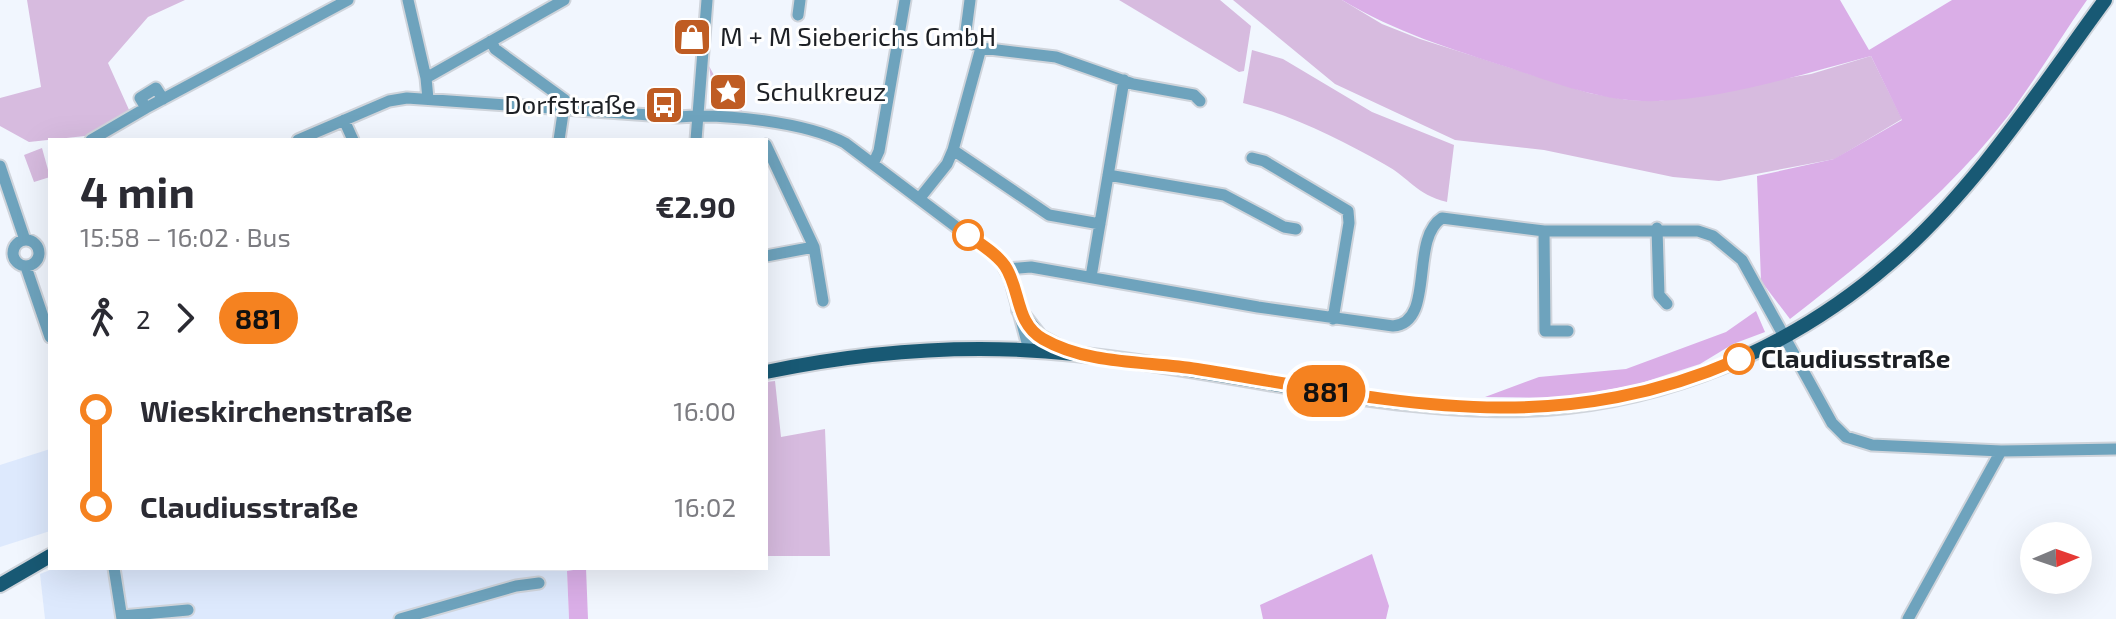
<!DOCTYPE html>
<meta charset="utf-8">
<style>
:root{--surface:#fff;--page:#f2f2f3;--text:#2b2b33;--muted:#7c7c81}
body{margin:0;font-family:"Exo 2",sans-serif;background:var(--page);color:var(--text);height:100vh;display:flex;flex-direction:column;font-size:30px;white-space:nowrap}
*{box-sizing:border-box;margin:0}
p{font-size:26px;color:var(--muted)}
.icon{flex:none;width:44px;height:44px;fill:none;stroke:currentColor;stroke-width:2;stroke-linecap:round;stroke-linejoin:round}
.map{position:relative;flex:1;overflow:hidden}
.drawer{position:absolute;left:48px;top:138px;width:720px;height:432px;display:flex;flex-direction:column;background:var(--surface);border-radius:0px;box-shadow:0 8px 32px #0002}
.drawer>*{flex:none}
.badge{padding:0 16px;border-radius:26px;font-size:28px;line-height:52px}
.needle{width:52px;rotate:88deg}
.tools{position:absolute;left:2020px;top:522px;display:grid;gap:16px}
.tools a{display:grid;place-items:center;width:72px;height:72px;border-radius:50%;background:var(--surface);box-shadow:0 8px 32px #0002;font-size:40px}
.map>.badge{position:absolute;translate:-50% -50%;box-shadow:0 0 0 4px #fff}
.legs{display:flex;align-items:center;gap:12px;height:88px;padding:0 32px;font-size:26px}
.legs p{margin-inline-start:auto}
.overview{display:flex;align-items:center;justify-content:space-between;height:136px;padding:0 32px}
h1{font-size:44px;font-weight:700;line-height:60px}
ul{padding:0 32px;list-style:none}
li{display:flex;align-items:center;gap:28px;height:96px;font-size:30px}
li i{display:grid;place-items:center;width:12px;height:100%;margin:0 10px;background:currentColor}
li i::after{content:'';width:20px;height:20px;margin:-10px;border:6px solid;border-radius:50%;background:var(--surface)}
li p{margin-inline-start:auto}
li:first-child i{background:linear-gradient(#0000 50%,currentColor 0)}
li:last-child i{background:linear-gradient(currentColor 50%,#0000 0)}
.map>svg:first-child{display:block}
</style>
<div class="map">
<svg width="2116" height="619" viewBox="0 0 2116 619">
<rect width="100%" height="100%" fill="#f1f6fe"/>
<path fill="#dde9fd" d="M50 449V531L0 547V465Z
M55 568 567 571 569 619H45L40 574Z"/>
<path fill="#d7bbdf" d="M27 0H185L148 17 108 63 130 112 85 136 29 142 0 126V98L41 87Z
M1119 0H1220L1251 26 1244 71 1239 72Z
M1233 0H1342L1382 24 1420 39 1589 93 1628 100 1659 101 1811 74 1871 56 1902 119 1835 159 1719 181 1673 177 1544 150 1455 140 1335 84Z
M1252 50 1283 59 1372 112 1454 145 1447 202C1415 194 1410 178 1384 164 1341 140 1292 115 1243 103Z
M709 66 721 88 744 113 715 106Z
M42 148 50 177 34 182 24 155Z
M775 381 781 437 825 429 830 556H766V382Z"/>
<path fill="#daaee7" d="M1342 0H1840L1869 50 1952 0H2087C2060 38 2036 79 2008 116 1948 194 1867 259 1790 319L1761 281 1757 176 1834 159 1902 120 1871 56C1802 74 1730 98 1658 101 1606 103 1558 84 1510 68 1451 49 1395 32 1342 0Z
M1756 311 1765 332 1733 344 1700 364 1635 385 1562 398 1485 397 1539 377 1626 369 1726 332Z
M1372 554 1389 606 1386 619H1263L1260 605Z
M586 568 588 619H569L567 571Z"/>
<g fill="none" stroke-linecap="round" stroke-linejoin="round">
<defs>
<path id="minor" d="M408 0 426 78 428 99
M970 0 965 38 981 48 1056 57 1133 84 1194 95 1200 101
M798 15 800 0
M491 41 495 49 565 100 559 140
M426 78 564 0
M146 108 348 0
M344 120 353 140
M91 140 146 108 140 98 156 88 163 99
M298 140 389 101 407 98 678 117C722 113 806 122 845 143L1000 260 1010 278 1029 350
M696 140 707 0
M766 145 814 247 823 301
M953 150 1049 215 1100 224
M1252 158 1264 161 1348 211 1349 223 1333 319
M873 164 879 151 905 0
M0 166 25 240
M1108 175 1224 195 1284 227 1296 229
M919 199 947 164 953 150 981 48
M1657 228 1659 295 1667 304
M1544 231 1545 331H1568
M13 253a13 13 0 1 1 26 0a13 13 0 1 1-26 0Z
M766 256 814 247
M26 267 50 337
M1007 269 1031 267 1258 307 1393 326C1436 323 1409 239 1442 218L1544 231H1698L1713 236 1742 260 1832 423 1846 437 1872 445 2001 451 2116 449
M1091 277 1124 80
M114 568 122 619
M122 616 188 610
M400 619 516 586 539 583
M1908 619 2001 451"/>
<path id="major" d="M1019 310 1040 337 1064 350
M766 372C867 351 972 343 1075 354 1212 368 1349 405 1487 409 1635 414 1778 360 1890 263 1975 190 2039 90 2105 0
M0 585 50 556"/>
</defs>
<use href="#minor" stroke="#cfd4db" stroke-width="15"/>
<use href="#major" stroke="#cfd4db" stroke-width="18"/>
<use href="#minor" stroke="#6ea3bd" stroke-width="11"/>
<use href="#major" stroke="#185974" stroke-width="14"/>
</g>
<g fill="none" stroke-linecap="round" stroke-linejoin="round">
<defs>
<path id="line-1" d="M968 235C980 244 996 253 1005 266 1021 290 1015 323 1043 339 1088 365 1147 361 1197 369 1391 400 1549 442 1739 359"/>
</defs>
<use href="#line-1" stroke="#fff" stroke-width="18"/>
<use href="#line-1" stroke="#f58220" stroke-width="12"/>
</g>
<defs>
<symbol id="shop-square" viewBox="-11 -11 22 22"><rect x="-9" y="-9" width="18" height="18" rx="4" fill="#bf5c23" stroke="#fff"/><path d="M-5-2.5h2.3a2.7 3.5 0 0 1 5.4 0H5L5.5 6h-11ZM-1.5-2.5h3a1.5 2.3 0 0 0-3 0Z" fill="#fff"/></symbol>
<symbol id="sight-square" viewBox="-11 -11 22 22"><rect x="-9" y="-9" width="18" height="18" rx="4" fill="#bf5c23" stroke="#fff"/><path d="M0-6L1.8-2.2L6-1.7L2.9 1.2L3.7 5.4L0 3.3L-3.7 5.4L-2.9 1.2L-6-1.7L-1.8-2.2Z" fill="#fff"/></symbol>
<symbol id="bus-square" viewBox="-11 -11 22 22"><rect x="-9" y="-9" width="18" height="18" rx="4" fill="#bf5c23" stroke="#fff"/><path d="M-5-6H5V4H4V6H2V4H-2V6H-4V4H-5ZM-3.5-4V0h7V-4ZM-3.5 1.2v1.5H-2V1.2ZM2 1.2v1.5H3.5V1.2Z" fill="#fff"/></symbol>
</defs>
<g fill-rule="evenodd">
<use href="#shop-square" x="670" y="15" width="44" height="44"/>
<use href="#sight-square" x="706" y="70" width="44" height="44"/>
<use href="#bus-square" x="642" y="83" width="44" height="44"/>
</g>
<g fill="#fff" stroke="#f58220" stroke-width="4">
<circle cx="968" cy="235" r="14"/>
<circle cx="1739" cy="359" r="14"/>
</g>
<g text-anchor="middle" stroke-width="6" stroke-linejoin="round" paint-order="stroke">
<g font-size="26" fill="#1d2025" stroke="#fff" text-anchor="start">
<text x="720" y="46">M + M Sieberichs GmbH</text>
<text x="756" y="101">Schulkreuz</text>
<text x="636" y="114" text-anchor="end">Dorfstraße</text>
</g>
<g font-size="26" font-weight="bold" fill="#1d2025" stroke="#fff" text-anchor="start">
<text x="1761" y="368">Claudiusstraße</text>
</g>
</g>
</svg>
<div class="tools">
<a><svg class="needle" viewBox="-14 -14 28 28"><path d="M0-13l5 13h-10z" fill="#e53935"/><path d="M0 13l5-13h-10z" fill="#7c7c81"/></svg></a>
</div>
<b class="badge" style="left:1326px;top:391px;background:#f58220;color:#111">881</b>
<section class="drawer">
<div class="overview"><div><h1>4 min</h1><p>15:58 – 16:02 · Bus</p></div><b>€2.90</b></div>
<div class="legs"><svg class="icon" aria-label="walk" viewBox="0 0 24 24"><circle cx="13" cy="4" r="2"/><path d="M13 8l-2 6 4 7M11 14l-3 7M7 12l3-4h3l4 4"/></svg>2<svg class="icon" aria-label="forward" viewBox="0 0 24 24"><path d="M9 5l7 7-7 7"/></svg><b class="badge" style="background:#f58220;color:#111">881</b></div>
<ul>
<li><i style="color:#f58220"></i><b>Wieskirchenstraße</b><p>16:00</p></li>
<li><i style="color:#f58220"></i><b>Claudiusstraße</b><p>16:02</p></li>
</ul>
</section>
</div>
